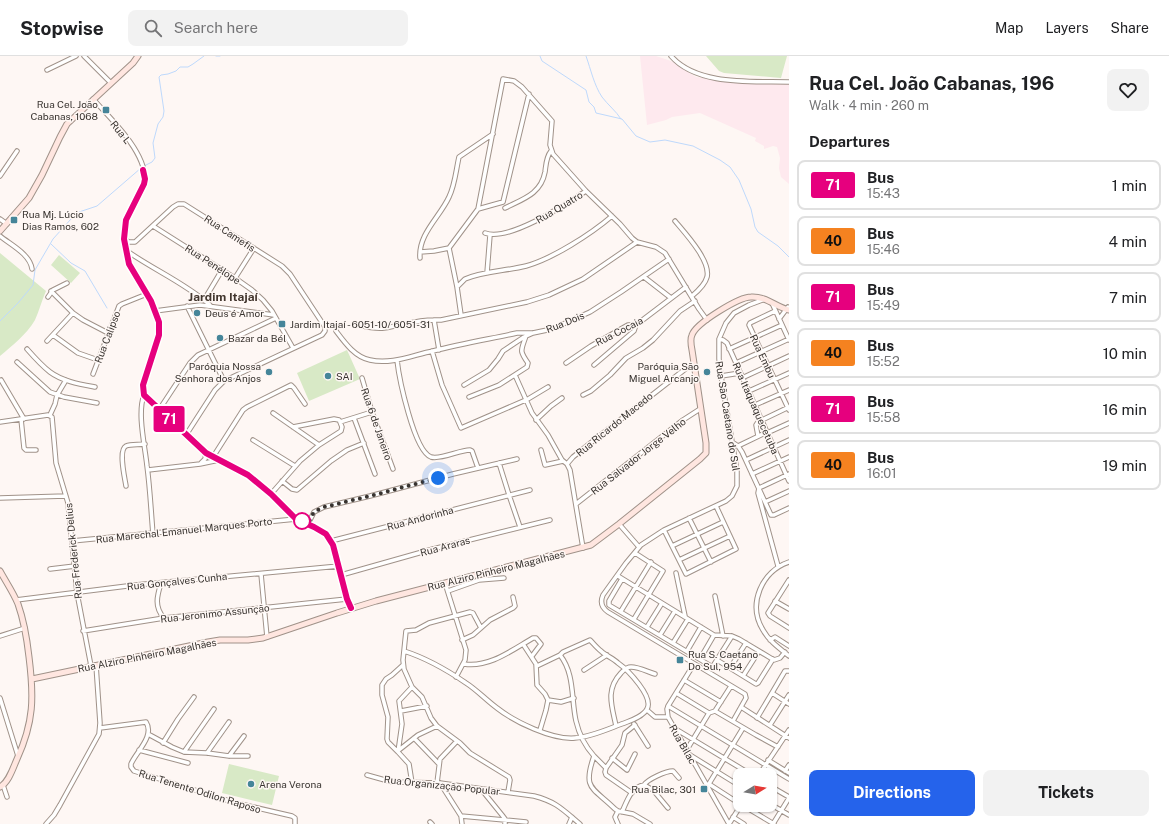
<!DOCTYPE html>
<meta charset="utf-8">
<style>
:root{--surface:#fff;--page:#f2f2f2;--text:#202124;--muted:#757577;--line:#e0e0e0;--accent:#2563eb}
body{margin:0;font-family:"Public Sans",sans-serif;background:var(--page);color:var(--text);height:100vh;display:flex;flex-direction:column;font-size:15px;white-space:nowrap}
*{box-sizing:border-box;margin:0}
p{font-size:13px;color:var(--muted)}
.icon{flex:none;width:22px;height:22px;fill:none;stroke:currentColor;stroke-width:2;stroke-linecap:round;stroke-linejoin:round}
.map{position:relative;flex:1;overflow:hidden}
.side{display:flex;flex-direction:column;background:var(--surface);width:380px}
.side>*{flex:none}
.badge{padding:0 8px;border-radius:3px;font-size:14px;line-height:26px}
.needle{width:26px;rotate:79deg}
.controls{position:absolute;left:733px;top:712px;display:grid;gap:8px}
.controls a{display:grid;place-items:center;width:44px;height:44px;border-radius:8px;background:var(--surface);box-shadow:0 1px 3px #0004;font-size:20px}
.you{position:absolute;width:20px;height:20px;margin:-10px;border:3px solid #fff;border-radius:50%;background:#1a73e8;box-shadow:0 0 0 6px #1a73e833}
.map>.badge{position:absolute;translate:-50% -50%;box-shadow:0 0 0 2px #fff}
h2{padding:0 20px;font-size:15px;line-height:36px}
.round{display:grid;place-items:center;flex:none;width:42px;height:42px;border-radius:8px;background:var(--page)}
.overview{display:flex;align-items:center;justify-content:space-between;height:68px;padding:0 20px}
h1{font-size:19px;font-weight:700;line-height:30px}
.cta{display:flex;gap:8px;margin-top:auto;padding:8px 20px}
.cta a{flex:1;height:46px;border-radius:8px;background:var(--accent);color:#fff;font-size:16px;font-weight:700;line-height:46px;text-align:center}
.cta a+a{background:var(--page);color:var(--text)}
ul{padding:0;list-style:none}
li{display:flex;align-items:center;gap:12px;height:50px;margin:0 8px 6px;padding:0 12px;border:2px solid var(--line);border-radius:8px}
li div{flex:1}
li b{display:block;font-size:15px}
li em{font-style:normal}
li .badge{min-width:44px;font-weight:700;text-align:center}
header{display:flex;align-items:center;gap:24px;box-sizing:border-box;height:56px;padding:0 20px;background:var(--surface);border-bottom:1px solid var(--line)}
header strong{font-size:19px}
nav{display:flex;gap:22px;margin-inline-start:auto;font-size:14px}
.search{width:280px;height:36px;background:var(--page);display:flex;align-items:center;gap:10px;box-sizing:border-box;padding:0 14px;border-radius:8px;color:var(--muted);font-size:15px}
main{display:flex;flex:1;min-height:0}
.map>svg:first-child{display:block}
</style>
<header>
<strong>Stopwise</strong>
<div class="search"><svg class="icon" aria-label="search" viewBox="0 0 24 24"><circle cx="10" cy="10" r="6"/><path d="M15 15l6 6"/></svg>Search here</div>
<nav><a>Map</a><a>Layers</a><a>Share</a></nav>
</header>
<main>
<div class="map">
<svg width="789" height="768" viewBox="0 0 789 768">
<rect width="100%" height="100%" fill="#fef7f4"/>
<path fill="#fee9ee" d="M640 0H656L671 5 696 21 733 26 789 28V128L781 121 779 112 780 102 777 91 773 90 764 93V90L755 85 756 82 700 57 672 61 666 64 647 69Z"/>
<path fill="#d8e9c6" d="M706 0H787L781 22 724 17 719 15Z
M0 197 46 235C42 244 39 255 35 264 26 279 13 289 0 300Z
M59 199 80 217 71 227 51 209Z
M347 294 360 323 309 345 297 317Z
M229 708 279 720 272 749 222 737Z"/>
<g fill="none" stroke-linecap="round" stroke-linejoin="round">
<path stroke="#bed9fc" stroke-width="1" d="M216 0H220
M540 0 542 5 586 34 589 46 594 51 596 57 622 63 636 80 650 86 665 84 693 90 720 104 730 111 739 124 751 153 755 171 758 176 778 190 789 201
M586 0C591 14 594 29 602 41 608 49 616 55 621 63
M144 110 152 106 155 102 153 87 158 68 163 61 164 55 159 21 161 19 168 18 176 15 180 11H188L193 8 204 0
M51 188 71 207 85 215 107 252
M0 265 18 247 33 229 35 214 39 207 53 183 71 163 79 156 97 150 141 112"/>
<defs>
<path id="street" d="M84 0 111 27
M671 0C697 30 752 25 789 26
M47 14 76 0
M93 43C111 63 145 95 145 123 145 130 140 137 137 143 125 165 121 175 127 201 133 227 159 246 159 275 159 294 139 323 144 339L206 397 248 419 271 438 296 463 314 471 326 479 333 489 347 543 351 552
M0 120 17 95
M505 152C523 143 541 138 545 116 546 109 546 101 551 95
M478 153 503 146 529 38
M0 163 7 168
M675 165C685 177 711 205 707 221 705 229 698 235 692 240
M153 170 235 222 252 234 263 244 272 255 293 292
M485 177C509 186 566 148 586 135
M0 180C11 189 30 198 32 213
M124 183 129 186H135L173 151 178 148H184L282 210 290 218 325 271V275L322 279 224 325 215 334 186 379
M449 192 457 231
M127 195C154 214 185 227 210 249
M420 196 434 195 449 192 478 153 503 23 514 25 522 31 552 65 550 89 553 98 586 135 620 168 632 182 637 186 656 191 665 197 699 253 707 264
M420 202C418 178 440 161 449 141 455 129 456 114 459 101L493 78
M487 217 490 179
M644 221 671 242
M235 222 254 192
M51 235 73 257
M48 241 53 234 67 227
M204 244 222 214
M772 247 789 284
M187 250 224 325
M155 255 200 249 274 259
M775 255 750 267 749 269 789 354
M461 259 457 231 465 223C484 215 506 215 526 210 552 203 591 178 612 160
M779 263 788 251
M359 269C367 271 375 273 384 272 401 270 415 264 434 264
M336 275C345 287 355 301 370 304 391 309 413 299 433 295 461 288 489 283 517 277H532
M53 279 78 297 98 304
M719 283 723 284 727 287 789 425
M47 285 73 257 83 264 108 277
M27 293C34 301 41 309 50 316 62 325 79 328 95 331
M729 293 782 269
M439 294 434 264H441L527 246 549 239 583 223 637 186
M432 295 442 329 461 372 528 343 548 331
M397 304C399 322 414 395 431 401 441 404 459 394 470 394L472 395 478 412
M17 306 50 336 64 341 97 347
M566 307 591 290 628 269H636L686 231
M736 307 789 283
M594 309 634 275 636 269
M93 318 119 250 122 248 147 238
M515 319 532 357 548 379 562 404 567 408
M721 320 740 317
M362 322 372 356 393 413
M742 322 789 300
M1 324 24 363
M464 329 489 314 498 303 503 295 524 281 533 277 552 273 590 256 621 236 669 203
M749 335 789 317
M144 339C137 357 145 390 147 410 150 432 151 455 153 478
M583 339 591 335 610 319 626 302 643 292 653 284 680 255 695 245
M469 341 499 329 527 311 528 307C519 294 521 295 526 280
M755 349 789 334
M159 354 190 307 198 299 276 262
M273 357 319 389
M50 359 55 348 57 339 66 324
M354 362 375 418
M21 363 24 392 26 394H36
M536 364 551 350 562 342
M0 366 48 359 52 361 56 407 68 447 77 537 91 610
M293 371 334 363 339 364 340 366
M767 377 789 367
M758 380 756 369 758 366 789 351
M253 384 295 410
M732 386 738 390 742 396 771 459H774L789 452
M738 390 767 376
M541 394 545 409 563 405
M213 401 243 354 247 351 291 329 294 332 305 348
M746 404 789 384
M201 407 205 403 206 397
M499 407 509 439 520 471
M148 414 200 408 219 404
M752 418 789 401
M282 425 292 433 297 434 331 405 347 394 364 387
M126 430C125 423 118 394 126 390 131 388 139 389 145 388
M271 438 300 405 319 389 341 375 342 371 340 366 372 356
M0 442 66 440
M765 446 789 435
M576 448 683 364 700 353
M689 462 711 506
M308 468 314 456 324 451 370 440 453 418 517 403
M619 468 639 491
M664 474 686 518 736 493 716 450
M72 485 296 463
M331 485 530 434
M672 490 723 466
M583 492 570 414 567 408 573 401 593 385 693 307
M679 504 730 480
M789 506C762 515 747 548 763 574 769 585 779 592 789 600
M778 510 758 437 759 432 789 418
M50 513 75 510
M676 517 685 560
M261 518 267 581
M341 519 433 493 550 464
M618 520 714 579 732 580 739 583 774 604 780 602 785 596
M622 523 609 545V549L711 610H713L732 580
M789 524 768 557 770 560 789 572
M161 527C157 540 154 551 164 562
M445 527 466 594 465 604 456 621
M448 535 479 524 504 522
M715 540 723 580
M16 544 135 529 339 510
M775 545 789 553
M621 555 651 506
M634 563 663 515 635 497
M647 571 662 547
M481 572 473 557 470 556 429 567 416 574 406 575 403 604 404 613 412 631 422 641 431 662 437 670 460 687 470 697 509 721 510 724 508 736
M83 575 164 562 347 543
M660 579 675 555
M0 580 25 572
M462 584 473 579 490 564 513 552 515 550 513 541
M770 584 775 581 789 590
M673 587 688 563
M523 588 536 608 537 629 545 638 548 644 546 654 540 674
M404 595C426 602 447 614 466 627 477 634 486 644 497 652 515 666 552 684 575 682 592 681 610 672 627 666 633 664 644 659 647 653 654 641 628 614 618 607 613 602 606 600 601 595 597 592 594 588 590 584L563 596 560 599 537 610
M687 595 701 571
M560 599C575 618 571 643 576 665 579 678 585 690 594 700 582 734 593 731 615 753L618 755 633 758 650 768
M700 603 714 579
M717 604 756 628 758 627 773 603
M464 608C489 612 512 594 533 582H536L541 588 532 600
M694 608 668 650 667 653 668 661 729 768
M730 612 746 587
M584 614 607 599
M743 620 759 595
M684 624 721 646
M412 631 399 645 402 668 398 696 409 708 412 727
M676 637 709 657
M772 637 789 648
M0 642 18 700
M548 644 561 646 574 642
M668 650 789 723
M741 651 789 682
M647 654 655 661H668
M401 655 427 650
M715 655 756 679 778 691
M757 662 785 615H789
M733 665 746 642 745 638 608 556C602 552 600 546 603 539L626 507 641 489 664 474 726 445 732 440 737 430V415L721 320 719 303V283L726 267 734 257 749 249 765 243
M634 668 648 690
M770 669 789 639
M616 670C612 650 605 634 621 617 624 614 626 611 631 611 639 611 648 616 655 618
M100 672 146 666C155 680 136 696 131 708V711L134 715 236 747 292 760 295 762V768
M674 672 752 719
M148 678 172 691 184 696 207 697 229 700H248
M414 682 439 708
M163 687 178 663 194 641
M139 694 188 707
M399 694 418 679 437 670
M686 695 709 657 715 655 731 630
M184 696 214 653
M398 696 388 686 387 683 388 661 382 639V629L386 623 392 619 403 609
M207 697 229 666
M690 699 740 730
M229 700 244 680
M594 700 606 712 622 689 625 677 635 669
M612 702 627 714 635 698
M768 704 789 717
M606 712 605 716 606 719 632 737
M785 715 789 709
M367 719 392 726 440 727 534 740C557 746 563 754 580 768
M759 719 789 674
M437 727 440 703 457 685
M440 727 461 760 462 768
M709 728 740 748
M3 729 7 741
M644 729 653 734 668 752
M770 730 789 741
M707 731 743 672
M481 733 502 759 505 763V768
M770 748 789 759
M742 749 774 768
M622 756C627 745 631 731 644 729 648 723 666 715 673 715L679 722
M461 760 526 766
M733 761 744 768
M430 766 432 768
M46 768 54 759 60 749 99 678 100 667 96 609
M569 768 572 761
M618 768 615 761 618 755
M729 768 741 749
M773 768 789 742"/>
<path id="secondary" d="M0 175 29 142 42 119 60 81 67 68 133 7 138 0
M0 515C6 526 13 536 18 548 24 565 27 583 29 601 34 641 34 666 17 703 13 712 9 726 0 731
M32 623 208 586 220 584H248L263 582 337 557 376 545 591 489 619 468 700 403 706 397V387L692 294C691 289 690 283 692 279 696 267 739 241 751 241 766 240 776 251 789 254"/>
</defs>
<use href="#street" stroke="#a09289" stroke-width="5.5"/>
<use href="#secondary" stroke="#a09289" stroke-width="7"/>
<use href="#street" stroke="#fff" stroke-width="3.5"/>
<use href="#secondary" stroke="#ffe6e0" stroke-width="5"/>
</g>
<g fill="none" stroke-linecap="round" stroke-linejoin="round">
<defs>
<path id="line" d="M143 114 145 123 144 128 126 164 124 183 129 208 151 245 159 266V279L143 329 144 339 206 397 248 419 271 438 296 463 314 471 326 478 333 489 347 543 351 552"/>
</defs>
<use href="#line" stroke="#fff" stroke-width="9"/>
<use href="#line" stroke="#e6007e" stroke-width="6"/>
<path stroke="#38332f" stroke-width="4" stroke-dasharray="0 7.2" d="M302 465H300L308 468 314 456 324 451 370 440 438 422"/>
</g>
<g fill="#458599" stroke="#fef7f4" stroke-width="1.5">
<rect x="102" y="50" width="8" height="8" rx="2"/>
<rect x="10" y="160" width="8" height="8" rx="2"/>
<circle cx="197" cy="257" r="4"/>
<rect x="278" y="264" width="8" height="8" rx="2"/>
<circle cx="220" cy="282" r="4"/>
<circle cx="269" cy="316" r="4"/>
<circle cx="707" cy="316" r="4"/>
<circle cx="328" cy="320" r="4"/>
<rect x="676" y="600" width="8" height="8" rx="2"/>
<circle cx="251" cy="728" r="4"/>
<rect x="700" y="729" width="8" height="8" rx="2"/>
</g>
<circle fill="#fff" stroke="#e6007e" stroke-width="2" cx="302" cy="465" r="8"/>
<g text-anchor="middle" stroke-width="3" stroke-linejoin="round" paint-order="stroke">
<g font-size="10" fill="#38332f" stroke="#fef7f4" text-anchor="start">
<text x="98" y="52" text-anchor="end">Rua Cel. João<tspan x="98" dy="12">Cabanas, 1068</tspan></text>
<text x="22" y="162">Rua Mj. Lúcio<tspan x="22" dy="12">Dias Ramos, 602</tspan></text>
<text x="205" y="261">Deus é Amor</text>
<text x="290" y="272">Jardim Itajaí - 6051-10/ 6051-31</text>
<text x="228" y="286">Bazar da Bél</text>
<text x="261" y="314" text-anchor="end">Paróquia Nossa<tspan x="261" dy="12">Senhora dos Anjos</tspan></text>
<text x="699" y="314" text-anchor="end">Paróquia São<tspan x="699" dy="12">Miguel Arcanjo</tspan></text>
<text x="336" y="324">SAI</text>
<text x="688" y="602">Rua S. Caetano<tspan x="688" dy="12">Do Sul, 954</tspan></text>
<text x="259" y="732">Arena Verona</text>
<text x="696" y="737" text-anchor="end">Rua Bilac, 301</text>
</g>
<g font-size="10" fill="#38332f" stroke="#fef7f4">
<text transform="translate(121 76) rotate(51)" y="4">Rua L</text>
<text transform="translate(559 151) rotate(-31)" y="4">Rua Quatro</text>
<text transform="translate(230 177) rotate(33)" y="4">Rua Camefis</text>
<text transform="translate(213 208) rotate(33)" y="4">Rua Penélope</text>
<text transform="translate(565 266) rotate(-22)" y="4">Rua Dois</text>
<text transform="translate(619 275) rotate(-27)" y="4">Rua Cocaia</text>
<text transform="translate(107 281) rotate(-69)" y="4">Rua Calipso</text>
<text transform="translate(763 300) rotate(65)" y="4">Rua Embu</text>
<text transform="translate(756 352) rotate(66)" y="4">Rua Itaquaquecetuba</text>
<text transform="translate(728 360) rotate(81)" y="4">Rua São Caetano do Sul</text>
<text transform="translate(377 368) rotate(71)" y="4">Rua 6 de Janeiro</text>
<text transform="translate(614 368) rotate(-39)" y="4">Rua Ricardo Macedo</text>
<text transform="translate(638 400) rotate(-38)" y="4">Rua Salvador Jorge Velho</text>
<text transform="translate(420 462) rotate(-15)" y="4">Rua Andorinha</text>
<text transform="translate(184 474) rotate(-6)" y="4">Rua Marechal Emanuel Marques Porto</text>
<text transform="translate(445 490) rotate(-15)" y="4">Rua Araras</text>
<text transform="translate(73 495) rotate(-96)" y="4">Rua Frederick Delius</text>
<text transform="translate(496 514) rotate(-14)" y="4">Rua Alziro Pinheiro Magalhães</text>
<text transform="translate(177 525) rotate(-6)" y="4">Rua Gonçalves Cunha</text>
<text transform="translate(215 557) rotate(-6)" y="4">Rua Jeronimo Assunção</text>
<text transform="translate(147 599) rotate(-11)" y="4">Rua Alziro Pinheiro Magalhães</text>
<text transform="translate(683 688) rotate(60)" y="4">Rua Bilac</text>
<text transform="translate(442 729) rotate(6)" y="4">Rua Organização Popular</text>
<text transform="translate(200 735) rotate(17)" y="4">Rua Tenente Odilon Raposo</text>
</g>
<g font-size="12" font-weight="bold" fill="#42362e" stroke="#fef7f4">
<text x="223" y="245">Jardim Itajaí</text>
</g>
</g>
</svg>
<div class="controls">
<a><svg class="needle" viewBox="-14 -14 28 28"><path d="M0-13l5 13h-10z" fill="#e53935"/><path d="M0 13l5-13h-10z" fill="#757577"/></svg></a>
</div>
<div class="you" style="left:438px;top:422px"></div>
<b class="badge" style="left:169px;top:363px;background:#e6007e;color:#fff">71</b>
</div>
<section class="side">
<div class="overview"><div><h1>Rua Cel. João Cabanas, 196</h1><p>Walk · 4 min · 260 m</p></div><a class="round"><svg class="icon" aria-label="heart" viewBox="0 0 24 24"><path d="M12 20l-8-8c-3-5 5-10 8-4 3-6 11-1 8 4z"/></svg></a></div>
<h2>Departures</h2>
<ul>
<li><span class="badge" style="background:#e6007e;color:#fff">71</span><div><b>Bus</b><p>15:43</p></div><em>1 min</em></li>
<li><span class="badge" style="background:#f58220;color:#111">40</span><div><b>Bus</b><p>15:46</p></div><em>4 min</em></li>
<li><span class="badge" style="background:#e6007e;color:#fff">71</span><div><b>Bus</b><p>15:49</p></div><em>7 min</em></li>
<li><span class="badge" style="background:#f58220;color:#111">40</span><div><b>Bus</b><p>15:52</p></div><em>10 min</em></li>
<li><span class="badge" style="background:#e6007e;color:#fff">71</span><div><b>Bus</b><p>15:58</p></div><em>16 min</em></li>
<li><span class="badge" style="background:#f58220;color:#111">40</span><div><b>Bus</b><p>16:01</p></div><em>19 min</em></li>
</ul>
<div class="cta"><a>Directions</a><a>Tickets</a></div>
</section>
</main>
